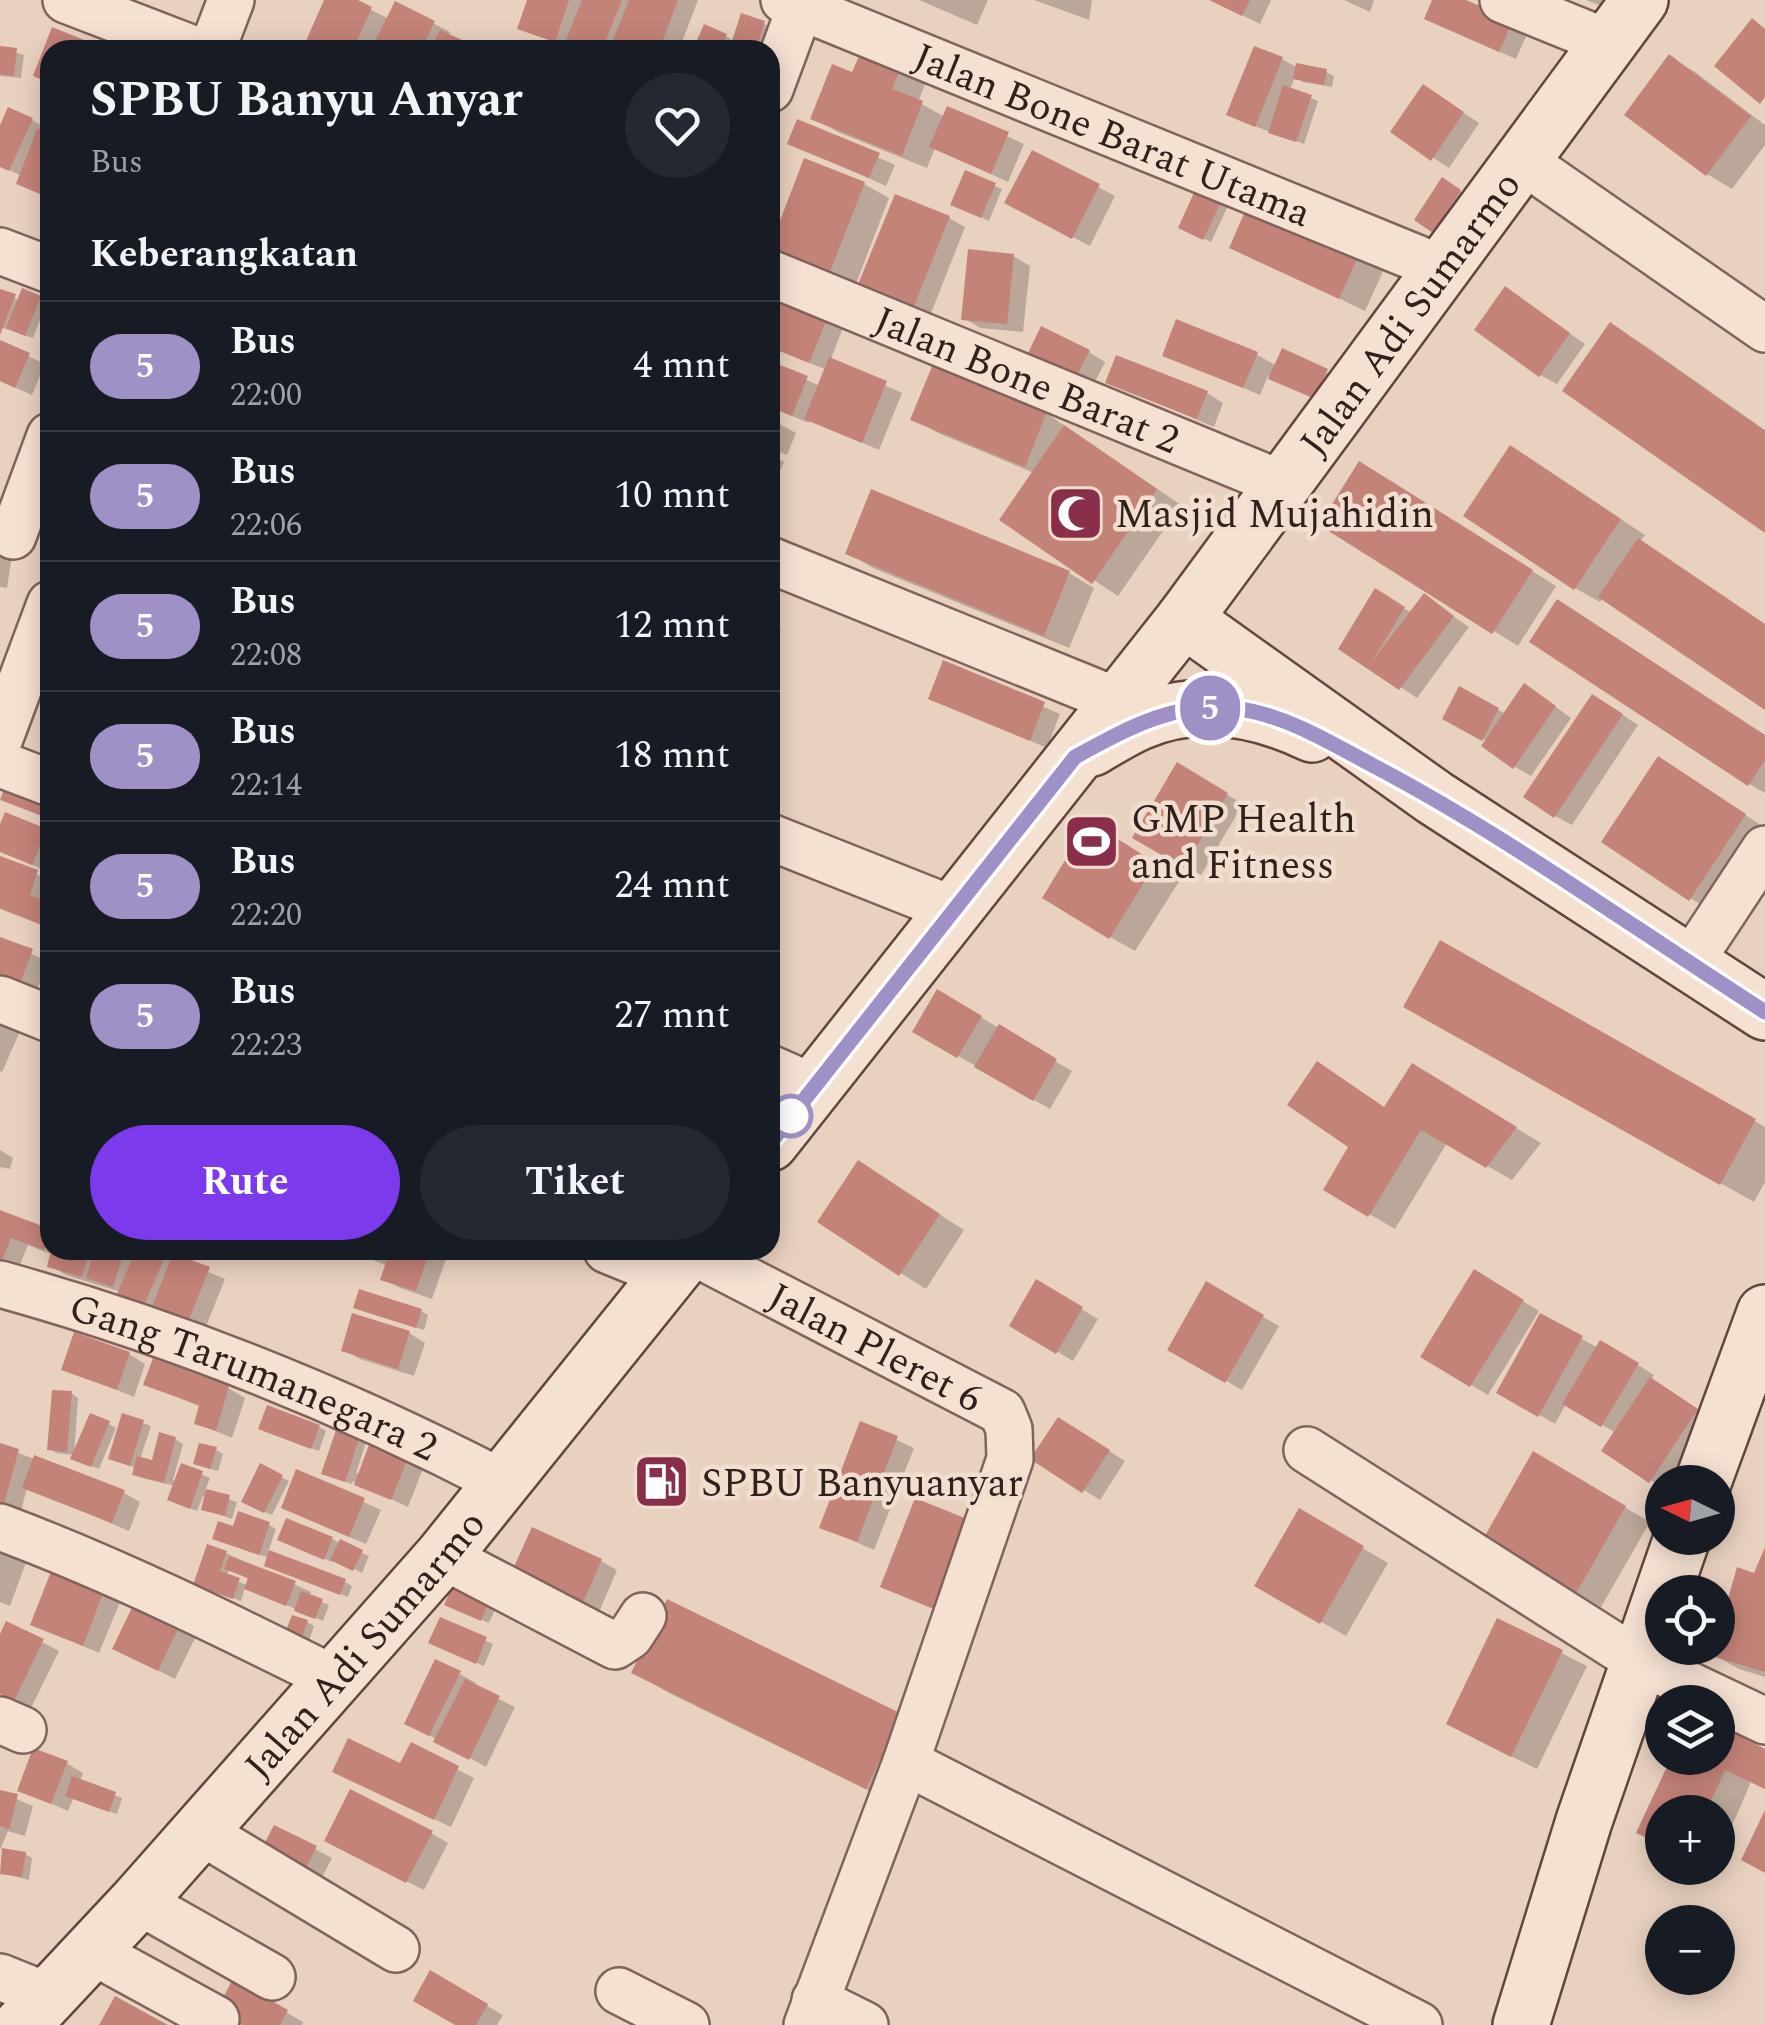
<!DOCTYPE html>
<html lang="id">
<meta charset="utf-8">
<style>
:root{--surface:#171b24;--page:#242831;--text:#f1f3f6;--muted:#9ea1a6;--line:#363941;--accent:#7c3aed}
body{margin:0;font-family:Spectral,serif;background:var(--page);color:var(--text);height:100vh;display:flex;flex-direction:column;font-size:38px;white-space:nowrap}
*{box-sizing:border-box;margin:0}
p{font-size:32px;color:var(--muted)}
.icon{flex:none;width:55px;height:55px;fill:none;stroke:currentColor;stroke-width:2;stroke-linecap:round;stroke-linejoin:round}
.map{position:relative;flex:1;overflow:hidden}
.side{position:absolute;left:40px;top:40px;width:740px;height:1220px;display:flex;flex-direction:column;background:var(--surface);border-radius:30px;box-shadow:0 5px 25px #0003}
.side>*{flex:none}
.badge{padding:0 20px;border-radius:32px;font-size:35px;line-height:65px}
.needle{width:65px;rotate:275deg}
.tools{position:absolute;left:1645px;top:1465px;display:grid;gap:20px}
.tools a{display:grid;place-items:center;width:90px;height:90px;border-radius:50%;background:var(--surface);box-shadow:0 5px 25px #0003;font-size:50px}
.map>.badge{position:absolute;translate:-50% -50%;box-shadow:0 0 0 5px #fff}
h2{padding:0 50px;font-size:38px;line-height:90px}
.round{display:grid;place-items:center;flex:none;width:105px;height:105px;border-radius:52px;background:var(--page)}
.headline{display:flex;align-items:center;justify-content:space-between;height:170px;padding:0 50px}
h1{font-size:48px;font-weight:700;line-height:75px}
.action{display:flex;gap:20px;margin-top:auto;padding:20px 50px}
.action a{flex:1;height:115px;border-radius:60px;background:var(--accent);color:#fff;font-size:40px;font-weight:700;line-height:115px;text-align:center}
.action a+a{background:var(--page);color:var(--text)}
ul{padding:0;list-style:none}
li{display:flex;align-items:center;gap:30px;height:130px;padding:0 50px;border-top:2px solid var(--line)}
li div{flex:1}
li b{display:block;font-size:38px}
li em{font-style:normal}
li .badge{min-width:110px;font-weight:700;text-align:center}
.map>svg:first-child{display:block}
</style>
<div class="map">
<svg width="1765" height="2025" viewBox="0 0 1765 2025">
<rect width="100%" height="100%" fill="#e9d1c0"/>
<path fill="#0003" fill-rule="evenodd" d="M327 0H352L389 19 396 4 450 32 448 37 468 46 466 50H304Z
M529 0H698L679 50H565L566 47 520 28Z
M919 0H988L977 25Z
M1034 0H1092L1089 20Z
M1211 0H1271L1260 24Z
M1344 0H1374L1370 12Z
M1435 0H1459L1528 32 1516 59 1443 27Z
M1586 0H1613L1610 9Z
M764 24 780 33 770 50H696L726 36 734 41Z
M866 46 928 77 918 102 945 117 948 109 1024 144 1008 182 935 148 927 168 838 132 813 118 854 75Z
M0 48 24 55 21 78 0 76Z
M1670 58 1695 72 1765 125V145L1732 189 1707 174 1628 115Z
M1282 59 1298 68 1326 72 1334 76 1332 87 1303 82 1295 77 1290 90 1318 101 1304 144 1246 123Z
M1440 97 1479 123 1449 168 1394 132Z
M32 120 48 129 45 135 50 137V198L19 183 22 176 0 166V131Z
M799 122 895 165 886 186 790 143Z
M1033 153 1115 196 1090 246 1024 212Z
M967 173 1002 189 989 221 961 208Z
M1443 180 1467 196 1441 235 1417 219Z
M864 184 889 198 852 294 794 272Z
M1222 200 1229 204 1211 242 1188 231Z
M1252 203 1385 267 1365 311 1232 247Z
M949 218 965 227 930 316 877 295Z
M1013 256 1030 266 1023 332 980 328 964 318Z
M1506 289 1585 344 1557 384 1540 375Z
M0 292 20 300 40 298 47 302 33 338 0 327Z
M827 319 843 328 830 361 902 393 879 450 810 420 809 423 770 407V363L820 386 827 370 770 347Z
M1611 326 1644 345 1765 430V530Z
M0 343 45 364 32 395 0 381Z
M1089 352 1105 362 1094 384 1047 362Z
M1283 352 1343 381 1332 407 1268 376 1260 395 1165 355 1256 354 1277 366Z
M934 367 1046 413 1181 505 1118 596 1002 519 1034 473 938 433 913 419Z
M1108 382 1207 393 1223 403 1214 427Z
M770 419 796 433 787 455 770 448Z
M770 454 784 462 770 494Z
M1536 463 1645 535 1640 542 1765 624V707L1603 598 1600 602 1575 588Z
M1385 478 1556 586 1518 646 1322 524Z
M873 493 1069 573 1094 588 1069 648 873 568 848 553Z
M0 548 12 555 7 588 0 587Z
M1376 592 1412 613 1424 596 1469 627 1417 698 1342 648Z
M770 622 781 628 770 662Z
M945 663 1060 714 1047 748 931 698Z
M1460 690 1506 714 1541 696 1571 718 1531 776 1515 767 1487 741 1445 718Z
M1609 706 1638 725 1572 825 1555 816Z
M1765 736V793L1749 784Z
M1178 765 1243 804 1201 875 1136 837Z
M1684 774 1765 828 1715 913 1690 898Z
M6 815 50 834 49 872 0 851V831Z
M1115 839 1180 880 1135 951 1110 937Z
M0 859 50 880 46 904 50 906V928L0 909Z
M0 940 48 961 36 993 0 980Z
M1441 944 1765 1127V1182L1754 1202 1406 1006Z
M938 992 1072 1071 1050 1109 915 1031Z
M0 1017 21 1029 2 1072 0 1071Z
M1412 1066 1541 1143 1512 1180 1447 1143 1395 1229 1326 1189 1386 1109Z
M0 1150 13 1158 10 1169 0 1167Z
M883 1178 964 1230 926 1289 820 1222Z
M0 1213 50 1232V1250H156L225 1279 201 1339 121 1292 66 1275 50 1265 53 1255 28 1245 16 1275 0 1269Z
M195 1250H227L224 1260Z
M347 1250H449L432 1299 400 1288 383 1279 388 1266Z
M1475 1272 1539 1311 1488 1395 1424 1356Z
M1037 1283 1098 1319 1073 1361 1013 1325Z
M1207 1285 1279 1326 1242 1390 1171 1349Z
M363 1311H421L428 1315 424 1330Z
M1541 1316 1598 1348 1617 1352 1654 1375 1651 1380 1713 1420 1672 1482H1662V1487L1650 1480 1616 1433 1566 1404 1555 1424 1499 1392Z
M409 1333 425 1343 414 1376 360 1359 344 1350Z
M129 1354 145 1364 134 1397 64 1368Z
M154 1362 228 1388 245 1398 232 1438 197 1423 201 1407 146 1384Z
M71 1393 78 1398 74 1455 57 1453 50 1449Z
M124 1416 151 1426 140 1459 154 1463 175 1439 183 1444 173 1480 176 1481 182 1466 210 1478 205 1491 237 1502 232 1519 204 1509 207 1497 203 1496 197 1511 177 1503 175 1486 142 1478 135 1474 136 1468 111 1458Z
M109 1424 116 1428 99 1469 81 1462Z
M340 1424 368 1436 356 1473 360 1474 374 1438 426 1461 408 1507 353 1481 352 1484 332 1477Z
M862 1424 914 1448 874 1550 822 1527Z
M319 1427 326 1431 319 1451 268 1432Z
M1075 1429 1125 1461 1100 1500 1034 1459Z
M0 1446 124 1493 140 1502 129 1531 27 1488 20 1515 0 1509Z
M216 1450 223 1454 218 1471 203 1467Z
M1534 1455 1650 1522 1601 1607 1485 1540Z
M262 1467 289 1481 272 1515 252 1506Z
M298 1472 381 1510 366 1544 300 1516Z
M1299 1511 1388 1563 1346 1636 1257 1585Z
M269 1525 276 1529 268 1552 345 1582 352 1586 348 1597 274 1569 269 1558 222 1542 233 1534Z
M332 1539 369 1556 362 1573 333 1558 332 1562 288 1543Z
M0 1544 28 1557 10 1606 0 1602Z
M226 1553 311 1592 309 1597 329 1605 323 1621 245 1587 241 1601 203 1588ZM229 1569 250 1580 248 1586 227 1576Z
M1765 1554V1677L1739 1669 1714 1655 1739 1571 1756 1576Z
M601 1561 617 1570 599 1612 530 1582Z
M56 1568 122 1597 99 1653 33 1624Z
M138 1601 198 1632 175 1679 131 1657Z
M498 1603 489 1623 455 1608Z
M441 1620 493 1644 484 1666 438 1646Z
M1498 1621 1587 1666 1537 1769 1474 1738Z
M307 1622 314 1626 307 1646 294 1641Z
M7 1624 59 1651 31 1708 0 1693V1639Z
M634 1672 901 1717 900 1806 667 1692Z
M460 1674 476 1683 474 1686 515 1707 486 1767 423 1732Z
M1718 1725 1765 1749V1789L1751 1782 1718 1858V1812H1662V1846L1640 1832 1673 1758H1718Z
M412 1746 474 1778 451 1827 351 1780 401 1766Z
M66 1763 83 1773 80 1781 122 1798 117 1814 73 1799 68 1811 20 1790Z
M0 1792 33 1806 25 1836 8 1831 0 1850Z
M275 1828 332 1858 318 1885Z
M431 1833 448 1843 424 1890 343 1850Z
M25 1854 32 1858 29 1880 2 1873Z
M431 1974 503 2015 497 2025H460Z
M234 1982 303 2022 302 2025H246Z"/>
<path fill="#c48379" d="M324 0H358L372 7 353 50H302Z
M527 0H569L555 42 517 29Z
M582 0H622L602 50H562Z
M629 0H678L659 50H609Z
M1209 0H1250L1242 16Z
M1432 0H1466L1513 20 1499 52 1424 19Z
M395 1 435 21 421 50H371Z
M741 13 765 21 756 50H729Z
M1752 18 1765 29V97L1760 104 1714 66Z
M704 24 727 34 720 50H693Z
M52 27 109 50H50V83L33 76Z
M440 30 462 40 457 50H430Z
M865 43 904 60 892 89 923 101 902 156 810 119 832 64 852 72Z
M0 46 17 48 14 76 0 74Z
M1254 46 1283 57 1255 127 1226 115Z
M1669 54 1751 116 1706 176 1624 115Z
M1296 63 1327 69 1324 85 1293 79Z
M1423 84 1464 112 1431 161 1390 132Z
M1283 85 1312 95 1296 142 1268 133Z
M947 106 1009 132 991 174 929 147Z
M8 107 33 118 9 171 0 167V125Z
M797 119 880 153 869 178 787 144Z
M37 129 50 134V183L45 196 16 184Z
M1032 150 1100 184 1072 239 1004 203Z
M804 158 865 182 826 282 770 261V247Z
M965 170 996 183 981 218 950 205Z
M1442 177 1461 190 1433 233 1414 220Z
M1197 186 1223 198 1203 240 1178 228Z
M895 194 950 216 913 309 857 287Z
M1250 200 1361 250 1339 299 1229 248Z
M968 249 1014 254 1007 324 961 320Z
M1505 286 1570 333 1539 377 1474 330Z
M22 288 41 296 25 336 6 328Z
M0 289 16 294 0 335Z
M770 293 828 317 809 363 770 347Z
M1176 319 1258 352 1243 388 1162 356Z
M1610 322 1765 431V533L1562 391Z
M1041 326 1090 350 1076 377 1028 353Z
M0 340 30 353 15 388 0 381Z
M1282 348 1328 369 1315 399 1268 379Z
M1116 355 1208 391 1197 419 1105 383Z
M829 357 887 381 862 443 804 419Z
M770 361 808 376 792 416 770 407Z
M933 364 1047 411 1025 467 910 420Z
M1064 425 1157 489 1092 584 999 520Z
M1510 445 1621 519 1574 590 1463 516Z
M1359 461 1533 570 1492 634 1319 525Z
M871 489 1070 571 1044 636 845 554Z
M1638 538 1765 624V710L1598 597Z
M1375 588 1405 607 1371 663 1424 593 1454 616 1399 690 1338 649Z
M1557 599 1765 735V760L1748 786 1529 642Z
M943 660 1045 702 1030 741 928 699Z
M1524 683 1556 706 1513 769 1481 746Z
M1459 686 1499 708 1482 741 1442 719Z
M1592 694 1623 714 1554 818 1523 797Z
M1658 756 1746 814 1689 901 1601 842Z
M1177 762 1228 793 1184 868 1132 838Z
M7 781 50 798V819L0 800Z
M5 812 47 829 32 865 0 852V824Z
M1089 821 1156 863 1109 939 1042 898Z
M0 856 38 870 30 895 50 903 44 926 0 908Z
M0 937 33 949 19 986 0 979Z
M1440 940 1756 1119 1720 1185 1403 1007Z
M937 989 982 1016 957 1058 912 1032Z
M999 1024 1057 1059 1033 1101 974 1067Z
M1317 1061 1384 1107 1412 1063 1517 1127 1486 1168 1421 1130 1368 1217 1323 1190 1348 1147 1287 1105Z
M858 1160 940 1214 899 1276 817 1222Z
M0 1210 50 1229 44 1250 11 1238 0 1265Z
M51 1250H90L82 1277 47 1267Z
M95 1250H125L113 1287 86 1278Z
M136 1250 167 1252 143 1308 116 1296Z
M390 1250H430L416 1291 380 1280Z
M173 1253 210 1267 184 1332 148 1317Z
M1474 1269 1524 1300 1470 1387 1420 1357Z
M1036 1279 1083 1307 1056 1354 1009 1326Z
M1206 1281 1264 1315 1225 1383 1167 1350Z
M359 1289 422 1309 416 1328 353 1308Z
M352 1313 410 1331 398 1369 341 1351Z
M1540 1313 1583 1336 1538 1417 1496 1393Z
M74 1332 130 1352 117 1390 61 1370Z
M1600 1340 1639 1363 1601 1427 1562 1404Z
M153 1358 229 1386 216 1431 194 1424 199 1405 143 1385Z
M1650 1377 1698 1409 1649 1483 1601 1451Z
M52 1390 72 1391 67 1452 47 1450Z
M267 1405 320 1425 311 1449 258 1429Z
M90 1413 110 1421 91 1467 70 1459Z
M122 1413 144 1420 130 1466 108 1459Z
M1058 1417 1110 1450 1082 1493 1030 1459Z
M339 1421 362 1429 345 1482 321 1474Z
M860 1421 898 1436 857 1542 819 1528Z
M159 1432 176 1437 164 1483 132 1475 137 1456 152 1460Z
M373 1434 411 1450 391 1500 354 1485Z
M0 1443 19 1449 3 1508 0 1507Z
M199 1443 217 1447 210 1469 193 1464Z
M1533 1451 1626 1506 1575 1595 1482 1541Z
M34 1455 125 1490 112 1523 22 1488Z
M181 1463 203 1471 190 1509 167 1500Z
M260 1463 283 1475 264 1513 241 1502Z
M296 1469 365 1498 349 1537 281 1508Z
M206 1489 230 1495 225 1516 201 1510Z
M915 1498 972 1521 936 1610 880 1587Z
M1299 1508 1364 1546 1320 1624 1254 1586Z
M238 1511 270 1522 259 1555 212 1539 218 1521 233 1526Z
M286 1518 333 1537 324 1560 277 1540Z
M532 1527 602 1559 582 1605 511 1573Z
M340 1539 363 1550 353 1571 330 1560Z
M207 1544 227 1551 220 1571 240 1578 233 1599 193 1585Z
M1765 1547V1672L1711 1656 1714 1648H1718V1634L1737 1567 1754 1573Z
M269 1550 346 1579 340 1595 264 1566Z
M229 1556 296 1581 286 1606 244 1589 248 1578 224 1569Z
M54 1564 106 1585 83 1646 30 1625Z
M455 1580 491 1596 481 1621 444 1605Z
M301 1591 323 1599 315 1619 294 1611Z
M137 1597 182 1620 158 1671 112 1649Z
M667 1599 902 1714 866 1789 631 1673Z
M292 1615 308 1620 300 1644 283 1638Z
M440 1617 487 1637 476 1664 428 1643Z
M1497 1618 1563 1650 1511 1757 1446 1724Z
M6 1621 44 1639 14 1701 0 1694V1634Z
M435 1659 461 1671 429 1736 404 1724Z
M465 1679 500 1696 469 1760 433 1742Z
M1718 1722 1742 1733 1740 1737 1765 1749V1789L1725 1770 1706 1812H1662V1845L1636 1833 1671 1758H1718Z
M348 1738 400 1763 411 1742 459 1766 434 1820 332 1772Z
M33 1748 68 1761 51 1804 17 1791Z
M72 1776 116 1792 109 1812 65 1796Z
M350 1789 433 1831 406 1883 324 1841Z
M0 1790 18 1794 9 1829 0 1826Z
M1765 1810V1873L1741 1860Z
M274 1825 317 1846 301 1878 258 1856Z
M2 1848 26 1852 22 1877 0 1874Z
M430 1970 488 2004 476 2025H455L413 2001Z
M233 1979 288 2010 280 2025H242L216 2011Z
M115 1996 168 2025H99Z"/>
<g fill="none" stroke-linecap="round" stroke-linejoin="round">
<defs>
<g id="street">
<path d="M66 0 196 50"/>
<path id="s1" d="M784 0 1441 268"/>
<path d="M1503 0 1609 43"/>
<path d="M212 50 231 0"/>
<path d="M770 89 803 0"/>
<path d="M1523 161 1765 329"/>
<path d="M0 251 50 270"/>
<path id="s2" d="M770 273 1282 484"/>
<path d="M13 536 50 436"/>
<path d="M770 560 1120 702"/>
<path d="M0 738 50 604"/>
<path d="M0 764 50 783"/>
<path d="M770 837 954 910"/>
<path d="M1689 964 1765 849"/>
<path d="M0 999 50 1019"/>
<path d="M770 1068 813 1087"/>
<path d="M607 1250 668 1275"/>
<path id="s3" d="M689 1250 1002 1412 1009 1429 1010 1459 906 1762 807 2025"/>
<path id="s4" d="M0 1284C173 1332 343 1400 503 1483"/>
<path d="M1307 1450 1637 1660 1765 1721"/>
<path d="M0 1527C115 1570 224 1624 334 1679"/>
<path d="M443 1556 615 1646 630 1636 643 1616"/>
<path d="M0 1720 23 1730"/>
<path d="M906 1762 1419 2025"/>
<path d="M200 1831 396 1949"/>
<path d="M138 1901 272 1977"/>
<path d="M92 1951 216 2019"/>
<path d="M0 1977 50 1997"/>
<path d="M619 1991 686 2025"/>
<path d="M815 2000 865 2025"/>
</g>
<g id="secondary">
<path d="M1184 619 1435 798 1765 1012"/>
<path d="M1092 748C1107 739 1123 729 1139 722 1197 697 1258 708 1312 734"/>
<path id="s5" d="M770 1143 1184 619 1640 0"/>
<path d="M1703 1482 1765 1313"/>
<path id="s6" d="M22 2025 138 1901 443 1556 689 1250"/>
<path d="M1521 2025 1584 1821 1682 1538"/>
</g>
</defs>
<use href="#street" stroke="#80635a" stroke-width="50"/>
<use href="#secondary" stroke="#62453d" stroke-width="60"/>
<use href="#street" stroke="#f5e1d2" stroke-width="45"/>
<use href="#secondary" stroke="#f5e1d2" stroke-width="55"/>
</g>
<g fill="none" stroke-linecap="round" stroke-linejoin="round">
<defs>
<path id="line" d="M770 1143 1075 757C1126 729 1179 699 1240 709 1287 716 1331 743 1372 765 1509 837 1635 929 1765 1012"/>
</defs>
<use href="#line" stroke="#fff" stroke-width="22"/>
<use href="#line" stroke="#9f91c5" stroke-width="15"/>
</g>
<defs>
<symbol id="mosque-square" viewBox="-11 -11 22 22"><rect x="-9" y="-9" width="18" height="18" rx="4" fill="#8a2f49" stroke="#f1decf"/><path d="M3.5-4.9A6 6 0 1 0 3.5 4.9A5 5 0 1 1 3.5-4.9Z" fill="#fff"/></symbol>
<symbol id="stadium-square" viewBox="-11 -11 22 22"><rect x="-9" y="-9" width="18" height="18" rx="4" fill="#8a2f49" stroke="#f1decf"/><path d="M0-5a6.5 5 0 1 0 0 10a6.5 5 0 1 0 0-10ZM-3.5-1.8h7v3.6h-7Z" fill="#fff"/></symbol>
<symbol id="fuel-square" viewBox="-11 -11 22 22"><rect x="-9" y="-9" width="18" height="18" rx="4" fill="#8a2f49" stroke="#f1decf"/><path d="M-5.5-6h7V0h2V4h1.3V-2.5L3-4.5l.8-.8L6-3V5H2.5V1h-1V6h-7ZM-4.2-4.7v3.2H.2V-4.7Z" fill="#fff"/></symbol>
</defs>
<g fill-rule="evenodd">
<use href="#mosque-square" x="1044" y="482" width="63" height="63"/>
<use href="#stadium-square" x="1060" y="810" width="63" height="63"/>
<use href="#fuel-square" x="630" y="1450" width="63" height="63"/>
</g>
<circle fill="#fff" stroke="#9f91c5" stroke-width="5" cx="791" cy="1116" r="20"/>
<g text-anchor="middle" stroke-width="9" stroke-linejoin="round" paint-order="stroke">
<g font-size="40" fill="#31211d" stroke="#f1decf">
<text dy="14" stroke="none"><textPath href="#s1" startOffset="355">Jalan Bone Barat Utama</textPath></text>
<text dy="14" stroke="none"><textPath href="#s5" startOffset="1048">Jalan Adi Sumarmo</textPath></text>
<text dy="14" stroke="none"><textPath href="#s2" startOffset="278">Jalan Bone Barat 2</textPath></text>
<text dy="14" stroke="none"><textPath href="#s3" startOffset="210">Jalan Pleret 6</textPath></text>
<text dy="14" stroke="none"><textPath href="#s4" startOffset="270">Gang Tarumanegara 2</textPath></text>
<text dy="14" stroke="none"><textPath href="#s6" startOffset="512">Jalan Adi Sumarmo</textPath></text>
</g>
<g font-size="40" fill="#31211d" stroke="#f1decf" text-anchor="start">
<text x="1115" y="527">Masjid Mujahidin</text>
<text x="1131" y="832">GMP Health<tspan x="1131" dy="46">and Fitness</tspan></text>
<text x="701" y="1496">SPBU Banyuanyar</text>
</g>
</g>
</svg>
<div class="tools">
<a><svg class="needle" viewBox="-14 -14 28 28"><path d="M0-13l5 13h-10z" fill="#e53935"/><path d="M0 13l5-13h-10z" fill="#9ea1a6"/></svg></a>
<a><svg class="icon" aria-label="locate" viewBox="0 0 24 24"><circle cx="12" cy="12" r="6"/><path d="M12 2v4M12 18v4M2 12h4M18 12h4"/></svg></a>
<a><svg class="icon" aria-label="layers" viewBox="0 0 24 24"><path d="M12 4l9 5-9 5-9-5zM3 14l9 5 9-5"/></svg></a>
<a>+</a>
<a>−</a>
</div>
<b class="badge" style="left:1210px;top:708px;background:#9f91c5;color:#fff">5</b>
<section class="side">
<div class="headline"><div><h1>SPBU Banyu Anyar</h1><p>Bus</p></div><a class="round"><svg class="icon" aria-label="heart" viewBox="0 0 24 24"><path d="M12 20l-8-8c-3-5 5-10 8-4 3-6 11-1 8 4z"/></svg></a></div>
<h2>Keberangkatan</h2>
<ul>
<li><span class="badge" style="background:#9f91c5;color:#fff">5</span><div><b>Bus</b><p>22:00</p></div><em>4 mnt</em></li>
<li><span class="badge" style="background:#9f91c5;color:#fff">5</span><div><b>Bus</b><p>22:06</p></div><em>10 mnt</em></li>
<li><span class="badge" style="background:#9f91c5;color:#fff">5</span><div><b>Bus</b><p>22:08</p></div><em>12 mnt</em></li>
<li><span class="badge" style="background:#9f91c5;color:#fff">5</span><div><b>Bus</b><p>22:14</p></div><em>18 mnt</em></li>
<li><span class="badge" style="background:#9f91c5;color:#fff">5</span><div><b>Bus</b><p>22:20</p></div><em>24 mnt</em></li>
<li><span class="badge" style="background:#9f91c5;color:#fff">5</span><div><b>Bus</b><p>22:23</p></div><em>27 mnt</em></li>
</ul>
<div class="action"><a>Rute</a><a>Tiket</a></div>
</section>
</div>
